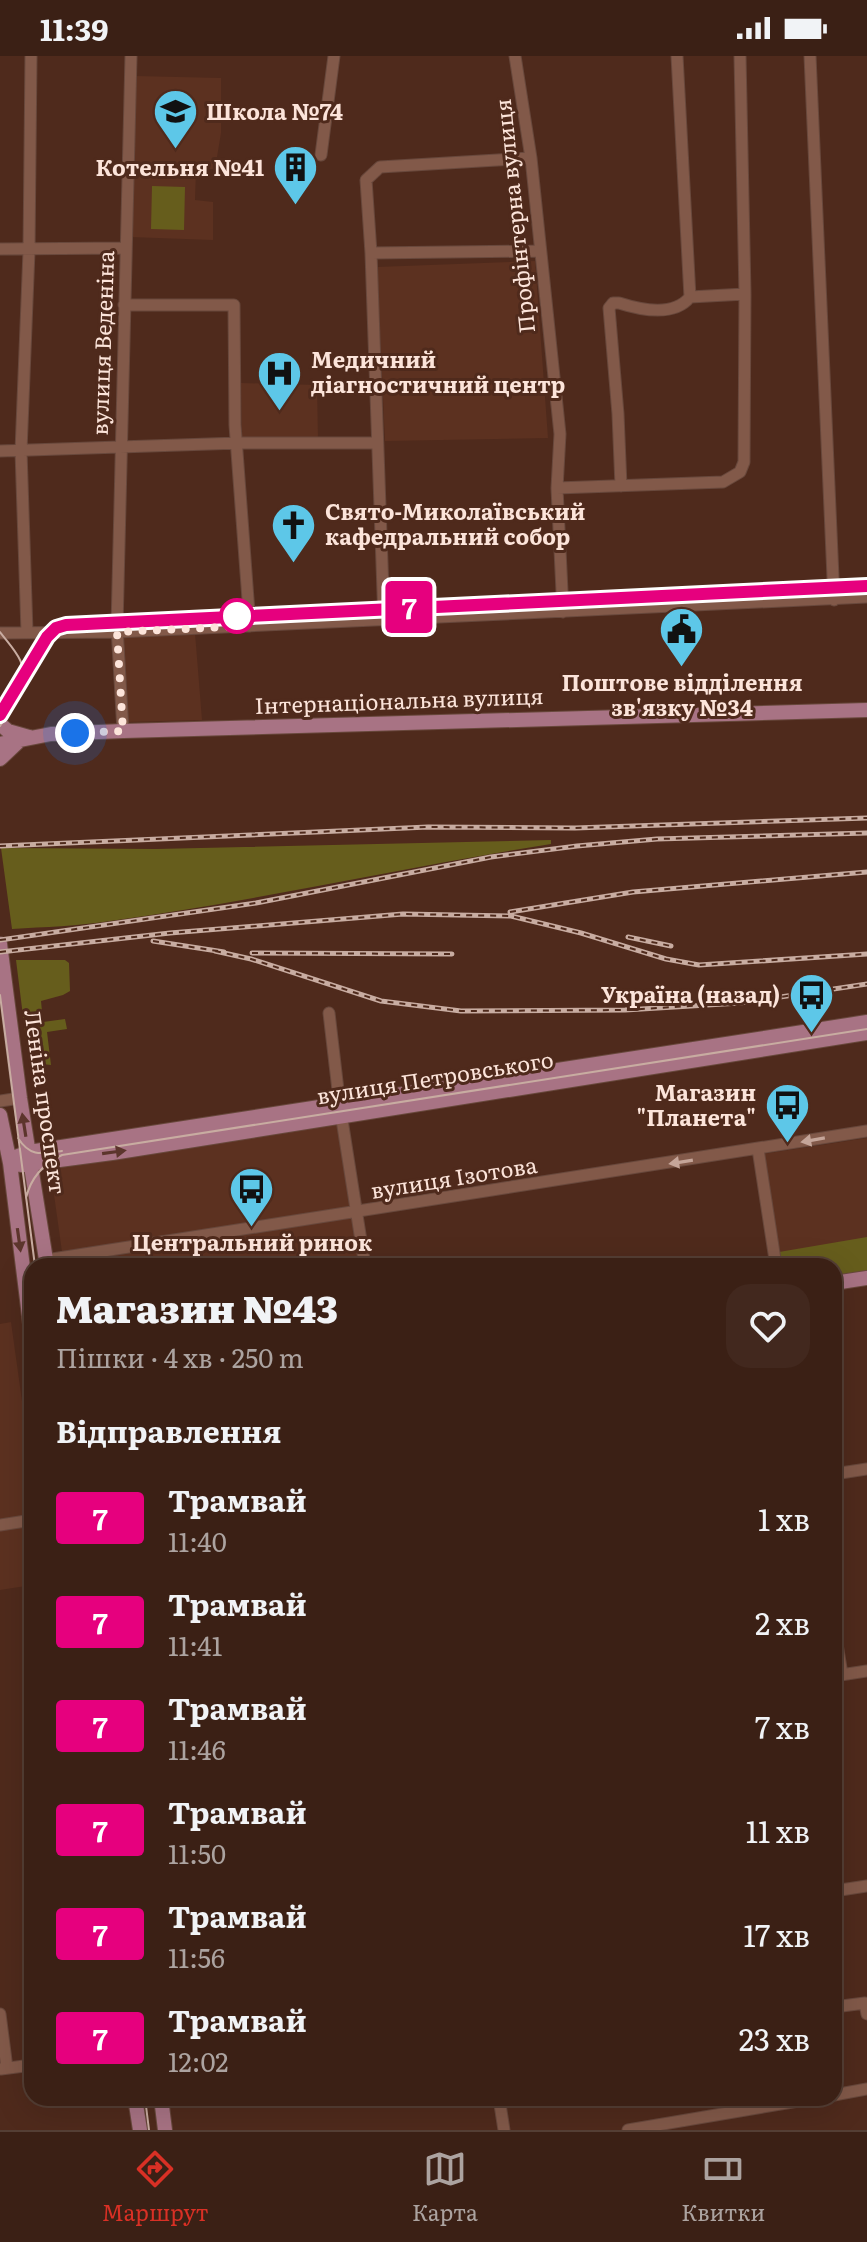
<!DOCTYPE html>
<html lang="uk">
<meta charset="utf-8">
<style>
:root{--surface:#3b2015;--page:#42281e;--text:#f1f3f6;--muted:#aca3a0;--line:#543e34;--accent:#d93025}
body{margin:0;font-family:Literata,serif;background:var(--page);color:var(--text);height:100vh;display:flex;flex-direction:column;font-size:30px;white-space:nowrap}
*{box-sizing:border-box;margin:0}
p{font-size:26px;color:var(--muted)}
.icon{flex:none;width:44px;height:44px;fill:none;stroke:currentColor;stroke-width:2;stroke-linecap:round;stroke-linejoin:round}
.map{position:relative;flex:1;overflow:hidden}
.sheet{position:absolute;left:24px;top:1202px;width:818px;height:848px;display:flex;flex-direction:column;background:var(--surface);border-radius:24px;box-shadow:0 8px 32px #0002,0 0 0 2px var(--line)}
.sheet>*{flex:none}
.badge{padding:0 16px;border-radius:6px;font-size:28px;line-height:52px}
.you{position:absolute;width:40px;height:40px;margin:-20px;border:6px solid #fff;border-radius:50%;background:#1a73e8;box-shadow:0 0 0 12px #1a73e833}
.map>.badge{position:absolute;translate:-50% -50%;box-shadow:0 0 0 4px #fff}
h2{padding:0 32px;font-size:30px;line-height:72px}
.round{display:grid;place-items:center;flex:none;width:84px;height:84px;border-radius:24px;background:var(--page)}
.head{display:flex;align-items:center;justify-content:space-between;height:136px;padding:0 32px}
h1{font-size:38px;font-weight:800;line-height:60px}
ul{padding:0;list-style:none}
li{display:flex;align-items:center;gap:24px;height:104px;padding:0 32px}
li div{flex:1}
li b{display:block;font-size:30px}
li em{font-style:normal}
li .badge{min-width:88px;font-weight:700;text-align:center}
.status{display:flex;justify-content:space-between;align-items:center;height:56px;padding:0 40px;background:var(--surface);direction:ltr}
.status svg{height:22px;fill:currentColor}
.dock{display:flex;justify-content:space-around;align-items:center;height:112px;border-top:2px solid var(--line);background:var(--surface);font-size:22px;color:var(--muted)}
.dock a{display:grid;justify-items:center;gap:4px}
.dock .active{color:var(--accent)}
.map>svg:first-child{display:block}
</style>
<div class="status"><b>11:39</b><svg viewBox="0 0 49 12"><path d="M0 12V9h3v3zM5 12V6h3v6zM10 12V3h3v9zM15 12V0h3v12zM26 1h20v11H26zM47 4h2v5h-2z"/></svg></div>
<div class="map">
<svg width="867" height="2074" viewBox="0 0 867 2074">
<rect width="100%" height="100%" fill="#4f2a1c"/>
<path fill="#5c3120" d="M135 20 221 22V77L215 113H196L195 144 213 146V184L130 181Z
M535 205 548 382 385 385 377 211Z
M241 327 317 329 318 384 242 383Z
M195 577 202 664 125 666 122 581Z
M337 1064 359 1210H64L50 1110Z
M867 1082V1215L834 1210H781L763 1098Z
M11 1266 32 1417V1461L0 1466V1268Z
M32 1467V1529L0 1534V1472Z"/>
<path fill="#665d1c" d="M152 130 185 131 184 174 151 173Z
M551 784V788C403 811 258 845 110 865 78 870 45 871 12 873L1 792 156 793Z
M16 904H65L69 907 70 935 63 939 41 945 43 966 65 963 67 973 47 976 51 1009 33 1007 28 1000Z
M867 1181V1215L834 1221V1210H781L779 1196Z"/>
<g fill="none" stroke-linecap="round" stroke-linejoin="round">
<defs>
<path id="minor" d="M515 0 531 102 560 378 557 432 563 556
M677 0 690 241 745 238
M810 0 834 544
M321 99 334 0
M0 193 125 192
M371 197 540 195
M124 249H234L235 369 250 570
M0 395 239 387H377
M621 430 618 358 609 252 613 247H619C641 254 674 261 690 241
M557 432 723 426 740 416 744 406 745 238 740 0
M384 564 371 197 366 124 380 111 531 102
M27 576 21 395 29 195 31 0
M0 577 117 576 867 541
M123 675 117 571 131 0
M329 957 340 1051 365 1210
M0 1045 20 1042
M758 1093 776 1210
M46 1204 867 1075
M834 1418 867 1413
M0 1469 32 1464
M834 1570 842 1618
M834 1620 867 1615
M834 1835 867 1830
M834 1951 865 1947 867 1958
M0 1958 7 2012
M1 2013 32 2009
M834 2039 867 2033
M499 2042 504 2074
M628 2074 816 2042"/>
<path id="major" d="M0 668 8 675 29 681
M0 688 51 678 123 675 867 654
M0 703 18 686
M0 888 20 1042 47 1210
M0 1059 10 1107 32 1284
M10 1107 15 1101 29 1096 867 966
M10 1107 22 1109 112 1097 867 977
M834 1227 867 1222
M135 2042 140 2074
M161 2042 165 2074"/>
</defs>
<use href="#minor" stroke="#68483c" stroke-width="13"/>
<use href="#major" stroke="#68483c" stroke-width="16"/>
<use href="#minor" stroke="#825949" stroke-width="11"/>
<use href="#major" stroke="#a87384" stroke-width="14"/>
<path stroke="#c8aca1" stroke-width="2" d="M0 576C12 592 29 607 22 629
M0 670 52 581 66 573 867 535
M0 939 35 1210
M18 1082C30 1101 41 1098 62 1095
M26 1142C31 1121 43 1108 62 1099L867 973
M145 2042 149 2074"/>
<defs>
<path id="rail" d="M0 790 428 771 575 772 867 762
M510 856 633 836 867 816
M628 881 671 890
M0 884 256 847 491 801 577 790 657 783 867 777
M153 885 224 896
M215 895 251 903 381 945 461 955 625 954 740 947 867 928
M0 896 170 877 403 858 511 860 581 877 666 903 699 909 867 898
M252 897 452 898"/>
</defs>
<use href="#rail" stroke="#c8aca1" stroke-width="5"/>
<use href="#rail" stroke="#4f2a1c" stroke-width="2" stroke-dasharray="6" stroke-linecap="butt"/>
</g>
<defs><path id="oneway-solid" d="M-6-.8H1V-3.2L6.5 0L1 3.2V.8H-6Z" transform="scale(2)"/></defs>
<g fill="#5c352c">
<use href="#oneway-solid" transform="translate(24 1069) rotate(-99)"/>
<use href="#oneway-solid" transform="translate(114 1096) rotate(-8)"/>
<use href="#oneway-solid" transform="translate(19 1184) rotate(82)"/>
</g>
<g fill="#c5a599">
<use href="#oneway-solid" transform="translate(813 1084) rotate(170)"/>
<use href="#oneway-solid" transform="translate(681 1106) rotate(171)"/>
</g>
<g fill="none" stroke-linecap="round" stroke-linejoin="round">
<defs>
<path id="line" d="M0 659 47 581 56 572 66 569 867 530"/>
</defs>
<use href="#line" stroke="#fff" stroke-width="18"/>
<use href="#line" stroke="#e6007e" stroke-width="12"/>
<path stroke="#fce4da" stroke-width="8" stroke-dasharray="0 14.4" d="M75 677 123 675 117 576 250 570 249 559 237 560"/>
</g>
<defs>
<symbol id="school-pin" viewBox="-11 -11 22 30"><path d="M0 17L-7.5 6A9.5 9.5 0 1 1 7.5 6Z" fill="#5dc7e8" stroke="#4f2a1c"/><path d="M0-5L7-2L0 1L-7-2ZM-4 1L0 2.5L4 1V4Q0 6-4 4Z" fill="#111"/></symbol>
<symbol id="building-pin" viewBox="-11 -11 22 30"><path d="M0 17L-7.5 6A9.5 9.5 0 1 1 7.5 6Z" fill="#5dc7e8" stroke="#4f2a1c"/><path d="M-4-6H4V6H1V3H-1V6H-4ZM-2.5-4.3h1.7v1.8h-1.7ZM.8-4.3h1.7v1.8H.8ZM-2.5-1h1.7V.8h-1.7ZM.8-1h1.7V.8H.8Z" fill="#111"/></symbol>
<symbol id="hospital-pin" viewBox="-11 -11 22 30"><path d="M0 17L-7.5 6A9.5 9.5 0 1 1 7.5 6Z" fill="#5dc7e8" stroke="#4f2a1c"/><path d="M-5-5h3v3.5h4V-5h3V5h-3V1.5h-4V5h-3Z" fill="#111"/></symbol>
<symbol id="church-pin" viewBox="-11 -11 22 30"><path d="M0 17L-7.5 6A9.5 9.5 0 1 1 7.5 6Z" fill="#5dc7e8" stroke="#4f2a1c"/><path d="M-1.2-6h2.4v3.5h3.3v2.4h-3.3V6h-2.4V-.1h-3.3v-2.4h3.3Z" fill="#111"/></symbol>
<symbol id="civic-pin" viewBox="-11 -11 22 30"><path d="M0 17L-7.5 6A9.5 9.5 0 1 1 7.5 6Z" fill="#5dc7e8" stroke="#4f2a1c"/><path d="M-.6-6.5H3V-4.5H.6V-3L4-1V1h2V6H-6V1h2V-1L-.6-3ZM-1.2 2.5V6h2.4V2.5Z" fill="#111"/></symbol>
<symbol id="bus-pin" viewBox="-11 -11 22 30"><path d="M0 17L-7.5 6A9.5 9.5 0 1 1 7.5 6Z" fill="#5dc7e8" stroke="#4f2a1c"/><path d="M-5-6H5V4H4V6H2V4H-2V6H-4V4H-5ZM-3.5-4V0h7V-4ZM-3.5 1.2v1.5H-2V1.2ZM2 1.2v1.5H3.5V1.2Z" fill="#111"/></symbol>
</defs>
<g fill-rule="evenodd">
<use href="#school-pin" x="150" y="30" width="51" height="69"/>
<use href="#building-pin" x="270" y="86" width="51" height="69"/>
<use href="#hospital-pin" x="254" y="292" width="51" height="69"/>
<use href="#church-pin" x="268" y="444" width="51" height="69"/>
<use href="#civic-pin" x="656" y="548" width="51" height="69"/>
<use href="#bus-pin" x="786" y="914" width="51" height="69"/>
<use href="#bus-pin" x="762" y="1024" width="51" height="69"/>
<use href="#bus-pin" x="226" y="1108" width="51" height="69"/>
</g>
<circle fill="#fff" stroke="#e6007e" stroke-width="4" cx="237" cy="560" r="16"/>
<g text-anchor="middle" stroke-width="6" stroke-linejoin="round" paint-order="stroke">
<g font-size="22" font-weight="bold" fill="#fce4da" stroke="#4f2a1c" text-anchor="start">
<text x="206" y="64">Школа №74</text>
<text x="264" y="120" text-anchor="end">Котельня №41</text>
<text x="311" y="312">Медичний<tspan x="311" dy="25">діагностичний центр</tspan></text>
<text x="325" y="464">Свято-Миколаївський<tspan x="325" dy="25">кафедральний собор</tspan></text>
<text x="682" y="635" text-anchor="middle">Поштове відділення<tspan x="682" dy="25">зв'язку №34</tspan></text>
<text x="780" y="947" text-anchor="end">Україна (назад)</text>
<text x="756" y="1045" text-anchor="end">Магазин<tspan x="756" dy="25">"Планета"</tspan></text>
<text x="252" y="1195" text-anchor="middle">Центральний ринок</text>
</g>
<g font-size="22" fill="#fce4da" stroke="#4f2a1c">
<text transform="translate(515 160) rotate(-96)" y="8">Профінтерна вулиця</text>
<text transform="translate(103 287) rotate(-88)" y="8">вулиця Веденіна</text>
<text transform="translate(399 645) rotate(-2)" y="8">Інтернаціональна вулиця</text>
<text transform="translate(435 1022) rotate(-9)" y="8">вулиця Петровського</text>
<text transform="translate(45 1046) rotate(82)" y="8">Леніна проспект</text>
<text transform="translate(454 1122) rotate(-9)" y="8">вулиця Ізотова</text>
</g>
</g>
</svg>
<div class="you" style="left:75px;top:677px"></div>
<b class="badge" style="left:409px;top:551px;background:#e6007e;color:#fff">7</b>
<section class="sheet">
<div class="head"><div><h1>Магазин №43</h1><p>Пішки · 4 хв · 250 m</p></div><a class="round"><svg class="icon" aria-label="heart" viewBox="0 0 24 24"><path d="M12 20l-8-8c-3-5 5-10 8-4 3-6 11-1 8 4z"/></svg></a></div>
<h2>Відправлення</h2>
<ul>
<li><span class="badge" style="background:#e6007e;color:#fff">7</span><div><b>Трамвай</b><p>11:40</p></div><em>1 хв</em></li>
<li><span class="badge" style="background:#e6007e;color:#fff">7</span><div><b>Трамвай</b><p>11:41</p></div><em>2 хв</em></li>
<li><span class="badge" style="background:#e6007e;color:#fff">7</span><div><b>Трамвай</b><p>11:46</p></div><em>7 хв</em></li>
<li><span class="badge" style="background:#e6007e;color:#fff">7</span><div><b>Трамвай</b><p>11:50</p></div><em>11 хв</em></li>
<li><span class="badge" style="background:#e6007e;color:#fff">7</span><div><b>Трамвай</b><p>11:56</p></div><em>17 хв</em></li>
<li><span class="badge" style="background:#e6007e;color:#fff">7</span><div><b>Трамвай</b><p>12:02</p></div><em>23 хв</em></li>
</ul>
</section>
</div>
<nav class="dock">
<a class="active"><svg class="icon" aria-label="directions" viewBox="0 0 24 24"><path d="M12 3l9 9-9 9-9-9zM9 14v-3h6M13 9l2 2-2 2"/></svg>Маршрут</a>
<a><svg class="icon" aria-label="map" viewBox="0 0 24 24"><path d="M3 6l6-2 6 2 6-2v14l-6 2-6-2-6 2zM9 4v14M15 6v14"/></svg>Карта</a>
<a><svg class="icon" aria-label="tickets" viewBox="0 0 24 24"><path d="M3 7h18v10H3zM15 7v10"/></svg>Квитки</a>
</nav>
